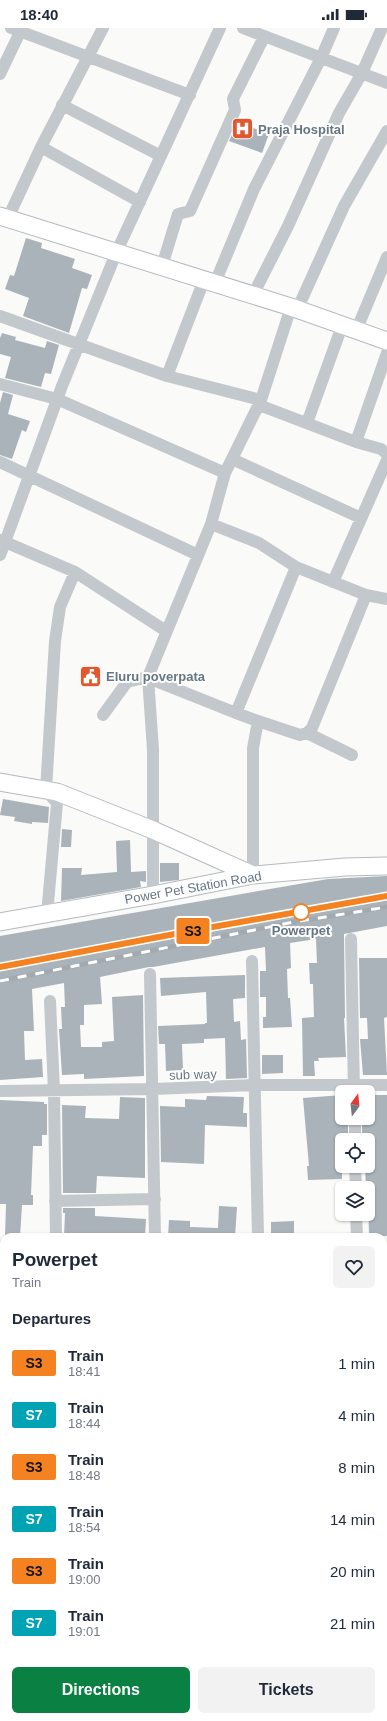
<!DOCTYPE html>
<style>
:root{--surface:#fff;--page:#f2f2f3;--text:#1f2937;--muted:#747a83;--accent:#0b8043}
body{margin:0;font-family:Helvetica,sans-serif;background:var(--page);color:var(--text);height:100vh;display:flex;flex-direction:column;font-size:15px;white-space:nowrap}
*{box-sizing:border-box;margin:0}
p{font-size:13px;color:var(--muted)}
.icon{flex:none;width:22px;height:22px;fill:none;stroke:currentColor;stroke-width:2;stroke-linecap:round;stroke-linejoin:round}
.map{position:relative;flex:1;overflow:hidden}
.drawer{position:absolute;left:0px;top:1205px;width:387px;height:488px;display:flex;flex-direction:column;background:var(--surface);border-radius:12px 12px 0 0;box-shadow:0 1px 3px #0004}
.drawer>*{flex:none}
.badge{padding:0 8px;border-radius:3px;font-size:14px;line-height:26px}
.needle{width:26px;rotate:15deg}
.controls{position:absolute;left:335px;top:1057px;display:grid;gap:8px}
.controls a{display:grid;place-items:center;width:40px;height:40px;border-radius:6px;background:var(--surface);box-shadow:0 1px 3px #0004;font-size:20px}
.map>.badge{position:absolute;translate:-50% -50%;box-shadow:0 0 0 2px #fff}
h2{padding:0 12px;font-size:15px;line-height:36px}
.round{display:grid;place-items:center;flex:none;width:42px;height:42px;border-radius:6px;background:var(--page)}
.head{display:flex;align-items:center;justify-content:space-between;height:68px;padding:0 12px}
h1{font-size:19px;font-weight:600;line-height:30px}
.button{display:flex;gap:8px;margin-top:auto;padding:8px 12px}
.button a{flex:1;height:46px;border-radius:6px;background:var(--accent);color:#fff;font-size:16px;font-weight:600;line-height:46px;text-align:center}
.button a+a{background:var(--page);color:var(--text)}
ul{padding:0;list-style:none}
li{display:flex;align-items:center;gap:12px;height:52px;padding:0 12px}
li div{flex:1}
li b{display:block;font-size:15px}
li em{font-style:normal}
li .badge{min-width:44px;font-weight:700;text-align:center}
.status{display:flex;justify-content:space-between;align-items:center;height:28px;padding:0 20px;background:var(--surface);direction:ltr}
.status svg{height:11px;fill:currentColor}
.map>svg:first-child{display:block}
</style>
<div class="status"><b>18:40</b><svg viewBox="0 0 49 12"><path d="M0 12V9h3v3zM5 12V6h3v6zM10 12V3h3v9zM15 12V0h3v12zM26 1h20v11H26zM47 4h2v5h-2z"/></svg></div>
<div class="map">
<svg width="387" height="1693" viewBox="0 0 387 1693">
<rect width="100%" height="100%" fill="#fafaf8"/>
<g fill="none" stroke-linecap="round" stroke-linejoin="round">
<path stroke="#bbc7cb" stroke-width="13" d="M383 1579H387
M0 1586H4"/>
</g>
<path fill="#aab3b9" d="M238 94 269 106 262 125 229 113Z
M26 210 42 215 41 220 75 231 72 240 92 247 87 261 82 260 69 305 23 288 29 270 5 261 10 247 14 248Z
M2 305 16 309 15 312 45 320 47 313 59 317 51 346 45 345 41 359 5 350 11 329 0 326V310Z
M3 364 13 367 8 386 30 393 26 404 22 402 12 431 0 427V375Z
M3 771 49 779 48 795 32 794V796L14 793 15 789 0 787Z
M62 801 72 802 71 819H61Z
M130 812 131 844 146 843V854L140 853 141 859 61 873 62 840H82L81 847 117 844 116 813Z
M160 835H179V852L160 854Z
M387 848V898L344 906 345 990H344L346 1029 318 1030 319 1033H314L315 1048H303L302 990 314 989 313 956H310L309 935H317L316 911 290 915 291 940 287 941 288 970H290L292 999 263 1000V989H266V969H260V943H266L265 919 153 939H149L100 949 102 976 84 977V997H80L81 1019H102V1014L114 1013 112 969 143 967 144 1048 84 1051V1046L62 1047 59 1001H62L61 979H65L64 955 32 961 34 1003H24L25 1032 42 1031 43 1049 0 1052V908L328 851Z
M359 930H387V989L384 990 387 1047H363L360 1011H368L367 990H360Z
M245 947V970L233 971 234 994 240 993 241 1012 246 1011 247 1050 226 1051 225 1010 204 1011V1015L182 1016 183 1042 166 1043 165 1016H159L158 998 205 996V995H207L206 964 161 968 160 950Z
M262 1027H283V1045L262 1046Z
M342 1067V1091H348V1112H342V1151L308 1152 307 1138H309L303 1070Z
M368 1067H387V1208H369L368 1160H366L365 1138H368V1112H362V1090H368Z
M207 1068 244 1069 243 1085H247V1099L205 1097 204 1136 161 1134 160 1078 185 1079V1071L206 1072Z
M120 1069 145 1070V1150L97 1148 96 1165H63L62 1077 86 1078 85 1090 119 1091Z
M0 1072 44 1074V1076H47V1107H42V1118H33L31 1167H33V1177H22L20 1209H5L6 1176H0Z
M219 1178 237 1179 235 1209H168L169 1192 190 1193V1199L218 1200Z
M63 1180H95V1188L146 1191 145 1209H64L65 1185H63Z
M294 1193V1209H271V1194Z"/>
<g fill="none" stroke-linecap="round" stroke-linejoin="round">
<defs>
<path id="secondary" d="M0 188 291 279 387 313
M0 754 57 764 153 802 253 847
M0 894 153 867 253 847 345 839 387 838
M383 1514H387
M0 1518H4
M383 1533H387
M0 1539H4
M383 1609H387
M0 1615H4
M383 1628H387
M0 1633H4"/>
</defs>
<use href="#secondary" stroke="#b3babf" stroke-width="19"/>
<path stroke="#c3c8cc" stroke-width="12" d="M11 0 190 67
M243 0 387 55
M0 46 22 0
M62 77 161 128
M41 119 140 174
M8 190 41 119 103 0
M162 238 178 186 190 183 235 82 233 71 264 9
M204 252 167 348 261 372
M215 255 254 161 321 30 334 0
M253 267 288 198 339 85 362 45 382 0
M297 282 344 178 387 103
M0 288 167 348
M356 303 387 229
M0 356 57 371 225 445
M259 377 356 414 381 421 387 426
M307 395 342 298
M356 414 387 325
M232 431 361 490
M0 434 198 527
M0 512 5 514 0 527
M75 544 166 603
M333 554 387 432
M366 567 387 571
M148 650 236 685
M103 687 127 654 148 649
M258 693 300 707 307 705 312 700 366 567 296 539
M307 705 352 727
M253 847V720L258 693 236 685 296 539 259 515 211 496 225 445 261 372 291 279
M153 867V722L148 649 211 496
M47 886 57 775 46 762 55 613 60 579 75 544 5 514 62 358 117 223 220 0
M351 911 354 1064
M252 933 258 1209
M150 946 155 1209
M50 973 54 1063 56 1209
M0 1063 153 1061 255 1057H387
M355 1090V1112
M355 1138 356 1160
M55 1173 155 1171
M356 1186 357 1209
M383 1277H387
M0 1283H4
M136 1689 144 1693
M234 1693V1689
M353 1693 354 1689"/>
<use href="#secondary" stroke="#fff" stroke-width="17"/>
<defs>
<path id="rail" d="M0 939 196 902 387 868
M0 953 294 894 387 879"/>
</defs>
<use href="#rail" stroke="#a2aab0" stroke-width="4.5"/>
<use href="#rail" stroke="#fff" stroke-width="3" stroke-dasharray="9" stroke-linecap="butt"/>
</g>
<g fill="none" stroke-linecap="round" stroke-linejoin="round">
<defs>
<path id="line" d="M0 939 196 902 387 868"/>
</defs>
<use href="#line" stroke="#fff" stroke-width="9"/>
<use href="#line" stroke="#f58220" stroke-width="6"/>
</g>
<defs>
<symbol id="hospital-square" viewBox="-11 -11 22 22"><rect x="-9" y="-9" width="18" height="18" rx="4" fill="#e4572e" stroke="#fff"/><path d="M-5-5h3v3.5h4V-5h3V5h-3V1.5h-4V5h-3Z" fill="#fff"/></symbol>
<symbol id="civic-square" viewBox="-11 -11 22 22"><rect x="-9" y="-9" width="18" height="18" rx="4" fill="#e4572e" stroke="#fff"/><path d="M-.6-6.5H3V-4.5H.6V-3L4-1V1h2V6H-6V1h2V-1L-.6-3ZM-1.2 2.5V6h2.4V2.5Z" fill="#fff"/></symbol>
</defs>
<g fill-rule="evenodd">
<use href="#hospital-square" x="230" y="88" width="25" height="25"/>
<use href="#civic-square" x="78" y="636" width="25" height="25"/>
</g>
<circle fill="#fff" stroke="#f58220" stroke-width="2" cx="301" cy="884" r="8"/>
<g text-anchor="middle" stroke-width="4" stroke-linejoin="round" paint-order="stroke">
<g font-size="13" font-weight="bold" fill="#657683" stroke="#fff" text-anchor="start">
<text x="258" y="106">Praja Hospital</text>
<text x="106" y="653">Eluru poverpata</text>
</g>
<g font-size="13" fill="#657683" stroke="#fff">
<text transform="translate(193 859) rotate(-10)" y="5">Power Pet Station Road</text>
<text transform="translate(193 1046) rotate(-2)" y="5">sub way</text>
</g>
<g font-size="13" font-weight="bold" fill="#657683" stroke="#fff">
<text x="301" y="907">Powerpet</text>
</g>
</g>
</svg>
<div class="controls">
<a><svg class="needle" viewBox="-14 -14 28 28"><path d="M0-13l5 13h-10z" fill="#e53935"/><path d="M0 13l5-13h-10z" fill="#747a83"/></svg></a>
<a><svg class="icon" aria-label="locate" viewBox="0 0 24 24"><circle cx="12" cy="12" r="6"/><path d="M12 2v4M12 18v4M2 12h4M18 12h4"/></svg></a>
<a><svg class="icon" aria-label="layers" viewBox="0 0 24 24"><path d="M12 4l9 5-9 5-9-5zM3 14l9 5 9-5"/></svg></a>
</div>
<b class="badge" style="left:193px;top:903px;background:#f58220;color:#111">S3</b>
<section class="drawer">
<div class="head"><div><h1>Powerpet</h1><p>Train</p></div><a class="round"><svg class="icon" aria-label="heart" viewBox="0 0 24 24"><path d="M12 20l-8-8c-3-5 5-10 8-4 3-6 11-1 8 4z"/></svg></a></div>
<h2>Departures</h2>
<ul>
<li><span class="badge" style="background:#f58220;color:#111">S3</span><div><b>Train</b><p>18:41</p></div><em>1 min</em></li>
<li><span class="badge" style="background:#00a3b4;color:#fff">S7</span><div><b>Train</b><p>18:44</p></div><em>4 min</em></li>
<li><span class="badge" style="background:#f58220;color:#111">S3</span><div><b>Train</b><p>18:48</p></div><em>8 min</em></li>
<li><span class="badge" style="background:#00a3b4;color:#fff">S7</span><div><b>Train</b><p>18:54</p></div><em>14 min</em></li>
<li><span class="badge" style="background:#f58220;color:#111">S3</span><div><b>Train</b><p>19:00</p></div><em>20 min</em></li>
<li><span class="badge" style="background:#00a3b4;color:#fff">S7</span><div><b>Train</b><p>19:01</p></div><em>21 min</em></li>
</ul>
<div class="button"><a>Directions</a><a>Tickets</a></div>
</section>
</div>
